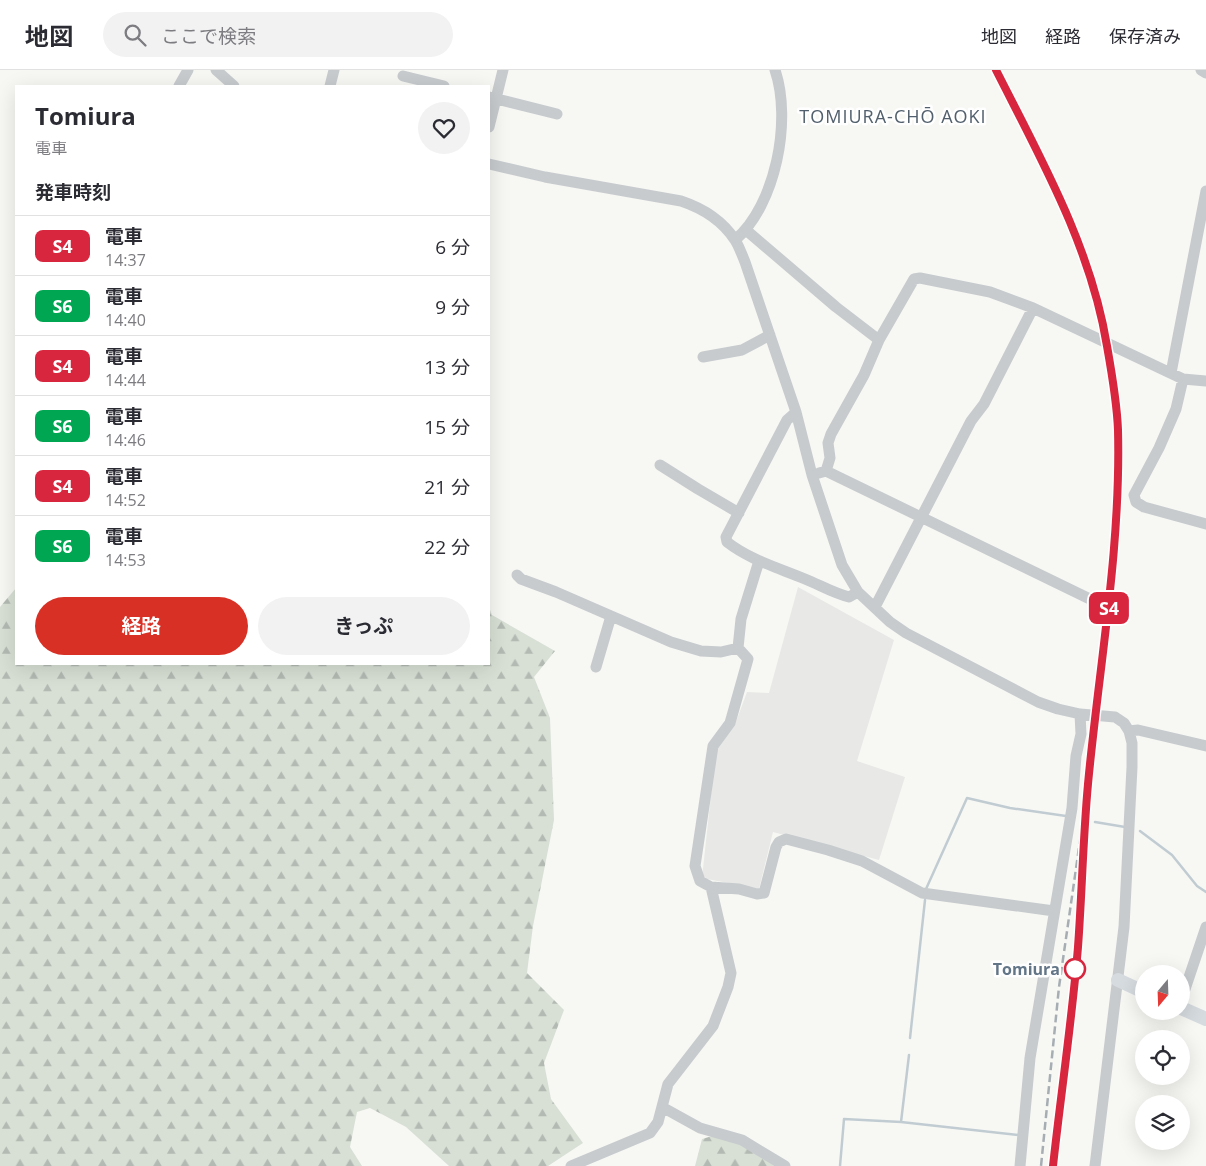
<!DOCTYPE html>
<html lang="ja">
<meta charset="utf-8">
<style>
:root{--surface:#fff;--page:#f2f2f3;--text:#2b2b33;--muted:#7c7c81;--line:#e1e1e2;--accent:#d93025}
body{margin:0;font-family:"Open Sans","Noto Sans JP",sans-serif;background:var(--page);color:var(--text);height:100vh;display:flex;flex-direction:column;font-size:19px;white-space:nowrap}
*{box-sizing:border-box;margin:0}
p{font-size:16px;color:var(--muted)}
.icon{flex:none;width:28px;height:28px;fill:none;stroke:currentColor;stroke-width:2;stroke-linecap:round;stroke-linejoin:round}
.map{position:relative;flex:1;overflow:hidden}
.panel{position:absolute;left:15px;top:15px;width:475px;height:580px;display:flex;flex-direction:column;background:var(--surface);border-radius:0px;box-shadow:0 5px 20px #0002}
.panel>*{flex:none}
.badge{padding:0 10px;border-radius:8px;font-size:18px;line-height:32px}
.needle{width:32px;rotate:199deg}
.fabs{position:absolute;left:1135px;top:895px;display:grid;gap:10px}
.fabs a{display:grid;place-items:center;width:55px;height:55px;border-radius:50%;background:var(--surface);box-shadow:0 5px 20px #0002;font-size:25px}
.map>.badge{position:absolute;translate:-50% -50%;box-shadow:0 0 0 2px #fff}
h2{padding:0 20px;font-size:19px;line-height:45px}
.round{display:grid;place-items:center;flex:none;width:52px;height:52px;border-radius:26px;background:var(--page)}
.head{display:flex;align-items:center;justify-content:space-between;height:85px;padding:0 20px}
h1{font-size:24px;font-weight:700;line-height:38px}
.action{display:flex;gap:10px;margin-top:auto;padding:10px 20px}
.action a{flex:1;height:58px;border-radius:30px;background:var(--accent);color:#fff;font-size:20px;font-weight:700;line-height:58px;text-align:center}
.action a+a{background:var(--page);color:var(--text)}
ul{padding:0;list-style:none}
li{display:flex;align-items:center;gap:15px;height:60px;padding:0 20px;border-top:1px solid var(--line)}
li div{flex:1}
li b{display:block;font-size:19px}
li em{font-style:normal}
li .badge{min-width:55px;font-weight:700;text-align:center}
header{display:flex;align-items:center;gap:30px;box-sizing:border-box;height:70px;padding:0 25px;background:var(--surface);border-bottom:1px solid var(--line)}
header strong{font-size:24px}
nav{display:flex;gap:28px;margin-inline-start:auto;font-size:18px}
.search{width:350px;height:45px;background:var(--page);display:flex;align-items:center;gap:12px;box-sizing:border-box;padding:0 18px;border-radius:28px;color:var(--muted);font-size:19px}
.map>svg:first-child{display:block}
</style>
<header>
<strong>地図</strong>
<div class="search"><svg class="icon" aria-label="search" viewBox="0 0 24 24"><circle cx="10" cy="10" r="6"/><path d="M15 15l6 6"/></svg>ここで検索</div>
<nav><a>地図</a><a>経路</a><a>保存済み</a></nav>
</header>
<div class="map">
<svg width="1206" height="1096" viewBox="0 0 1206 1096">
<defs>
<pattern id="forest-firs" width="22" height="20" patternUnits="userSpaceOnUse" patternTransform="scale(1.25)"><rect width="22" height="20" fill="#d8e0d5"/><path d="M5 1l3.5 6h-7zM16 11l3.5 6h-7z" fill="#b3bab3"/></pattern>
</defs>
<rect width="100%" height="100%" fill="#f7f8f4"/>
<path fill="#e8e9e7" d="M798 517 894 570 857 691 905 707 879 790 773 762 759 819 702 808 716 678 734 657 747 622 769 623Z"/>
<path fill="url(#forest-firs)" d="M16 518V594H489V537L492 545 555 581 534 607 550 648 554 750 533 856 527 903 564 940 544 993 551 1029 583 1073 548 1096H449L406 1057 370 1038 357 1042 350 1077 362 1096H0V537Z
M726 1062 775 1096H695L702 1069Z"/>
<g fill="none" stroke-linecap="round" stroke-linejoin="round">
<path stroke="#c1ccd2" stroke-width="2.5" d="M1095 752 1125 757
M1140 761 1172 785 1197 816 1206 822
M926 819 967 728 1010 738 1066 746
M910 968 925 830
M901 1052 909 985
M840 1096 844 1049 901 1052 1019 1065"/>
<path stroke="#c7cbce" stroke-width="11" d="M216 0 234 16
M1201 0 1206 3
M403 6 444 16
M179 16 188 0
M330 16 334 0
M489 27 557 44
M489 57 503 0
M489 94 545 107 681 131C702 138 722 150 735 170 739 176 742 185 745 192L796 342 812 405 842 495 858 522 890 552 906 563 1038 632 1058 639 1080 644 1115 647 1124 653 1129 661 1132 673V697L1124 857 1095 1096
M746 160 836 237 879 270
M735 170C776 135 792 50 775 0
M703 287 742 280 770 265
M1171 303 1206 121
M1183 309 1176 339 1159 378 1134 425 1136 432 1144 437 1206 454
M796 342 787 350 726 467 727 472C750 490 779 498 805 509 820 515 833 523 849 527L858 522
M660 395 698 419 739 443
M826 401 830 388 828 373 831 364 864 305 879 270 914 209 920 208 990 222 1033 238 1183 309 1206 311
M819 403 826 401 1094 531
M759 491 741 549 738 578 748 589 730 653 713 676 695 796 700 811 711 817 739 819 757 824 764 823 776 777 779 772 786 769 828 780 862 791 922 823 1054 841
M517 505 521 509 556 522 671 572 701 581 721 582 738 578
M875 537 971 351 984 334 1033 238
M596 597 611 546
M1129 661 1138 660 1206 676
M1181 931 1206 857
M662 1037 700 1058 742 1070 785 1096
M571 1096 650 1063 658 1052 668 1014 713 956 728 917 731 903 711 817
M1020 1096 1030 988 1072 738 1076 686 1081 664 1080 644"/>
<path stroke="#d6dbe0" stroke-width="14" d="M1118 910 1144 922
M1181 938 1206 949"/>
<path stroke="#a6adb3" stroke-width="2.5" stroke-dasharray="8 4" stroke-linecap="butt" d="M996 0 1046 98 1076 163 1091 211 1107 274 1118 357V415L1116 471 1110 527 1088 715 1059 917 1041 1096
M1053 1096 1078 880 1083 793"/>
</g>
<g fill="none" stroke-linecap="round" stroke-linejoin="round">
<defs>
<path id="line" d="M996 0C1041 89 1091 177 1107 276 1112 304 1117 333 1118 360 1121 479 1099 596 1088 714 1083 768 1082 823 1078 877 1072 950 1061 1023 1053 1096"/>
</defs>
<use href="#line" stroke="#fff" stroke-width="11"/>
<use href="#line" stroke="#d7263d" stroke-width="8"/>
</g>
<circle fill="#fff" stroke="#d7263d" stroke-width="2.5" cx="1075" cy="899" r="10"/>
<g text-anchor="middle" stroke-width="5" stroke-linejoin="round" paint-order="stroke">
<g font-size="16" font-weight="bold" fill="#637688" stroke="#fff" text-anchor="end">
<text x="1060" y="905">Tomiura</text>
</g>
<g font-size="18" letter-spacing="1" fill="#52606d" stroke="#fff">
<text x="893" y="53">TOMIURA-CHŌ AOKI</text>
</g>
</g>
</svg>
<div class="fabs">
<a><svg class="needle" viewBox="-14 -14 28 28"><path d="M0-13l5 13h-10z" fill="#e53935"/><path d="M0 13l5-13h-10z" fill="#7c7c81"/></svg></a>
<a><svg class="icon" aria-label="locate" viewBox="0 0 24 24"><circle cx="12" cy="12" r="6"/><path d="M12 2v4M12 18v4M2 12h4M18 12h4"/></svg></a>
<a><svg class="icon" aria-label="layers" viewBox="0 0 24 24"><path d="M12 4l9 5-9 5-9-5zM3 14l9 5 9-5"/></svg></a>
</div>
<b class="badge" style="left:1109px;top:538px;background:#d7263d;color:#fff">S4</b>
<section class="panel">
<div class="head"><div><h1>Tomiura</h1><p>電車</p></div><a class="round"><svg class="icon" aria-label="heart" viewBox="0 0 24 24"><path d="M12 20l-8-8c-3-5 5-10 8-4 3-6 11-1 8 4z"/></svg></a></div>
<h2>発車時刻</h2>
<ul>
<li><span class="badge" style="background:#d7263d;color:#fff">S4</span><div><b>電車</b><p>14:37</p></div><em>6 分</em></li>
<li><span class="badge" style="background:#00a651;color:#fff">S6</span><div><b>電車</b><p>14:40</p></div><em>9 分</em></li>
<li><span class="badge" style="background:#d7263d;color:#fff">S4</span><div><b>電車</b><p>14:44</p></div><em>13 分</em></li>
<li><span class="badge" style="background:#00a651;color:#fff">S6</span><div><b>電車</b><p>14:46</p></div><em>15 分</em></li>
<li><span class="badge" style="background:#d7263d;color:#fff">S4</span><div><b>電車</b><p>14:52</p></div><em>21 分</em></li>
<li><span class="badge" style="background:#00a651;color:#fff">S6</span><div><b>電車</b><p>14:53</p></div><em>22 分</em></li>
</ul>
<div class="action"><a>経路</a><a>きっぷ</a></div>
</section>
</div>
